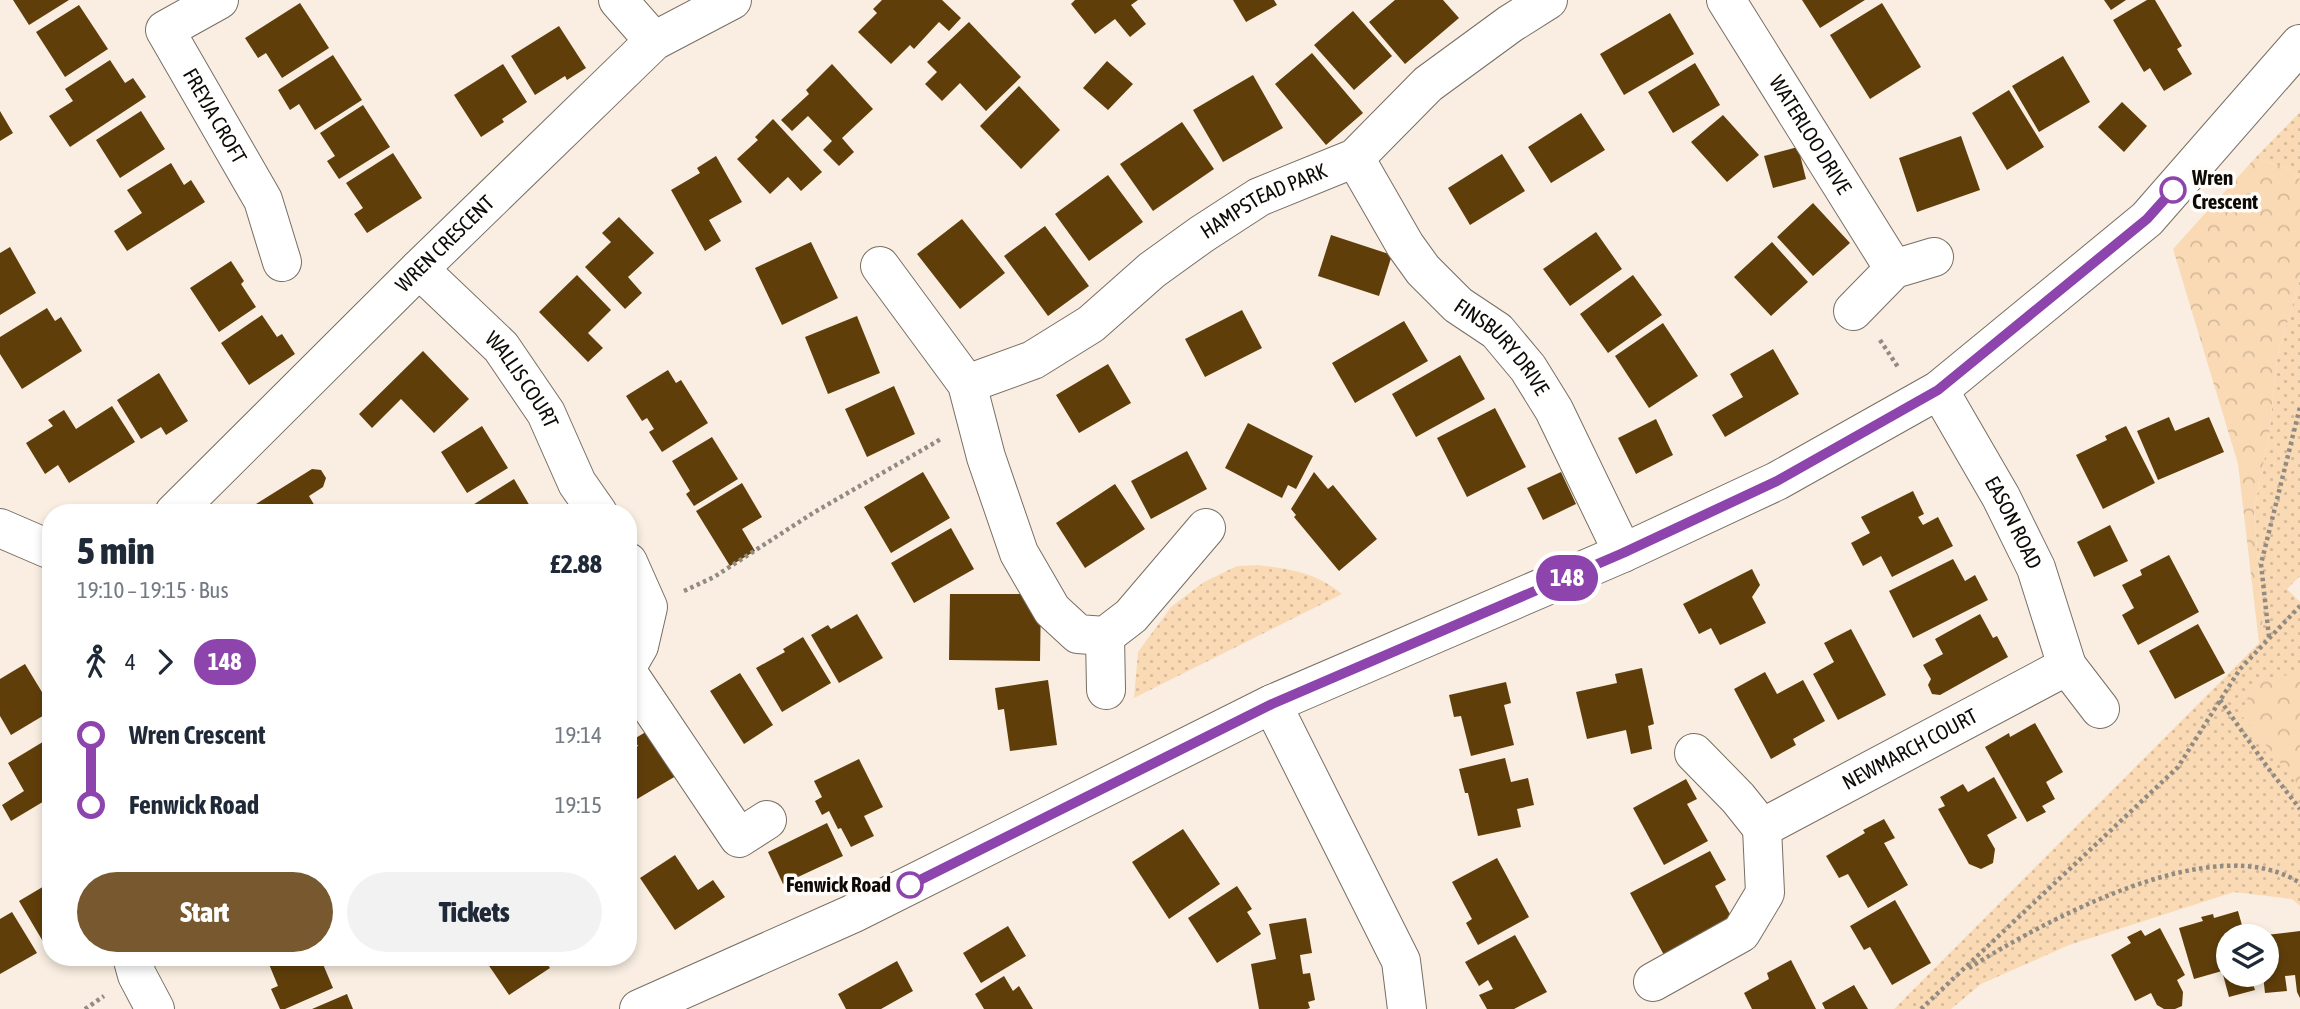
<!DOCTYPE html>
<meta charset="utf-8">
<style>
:root{--surface:#fff;--page:#f2f2f3;--text:#1f2937;--muted:#747a83;--accent:#78582e}
body{margin:0;font-family:"Asap Condensed",sans-serif;background:var(--page);color:var(--text);height:100vh;display:flex;flex-direction:column;font-size:26px;white-space:nowrap}
*{box-sizing:border-box;margin:0}
p{font-size:23px;color:var(--muted)}
.icon{flex:none;width:38px;height:38px;fill:none;stroke:currentColor;stroke-width:2;stroke-linecap:round;stroke-linejoin:round}
.map{position:relative;flex:1;overflow:hidden}
.sheet{position:absolute;left:42px;top:504px;width:595px;height:462px;display:flex;flex-direction:column;background:var(--surface);border-radius:28px;box-shadow:0 4px 10px #0003}
.sheet>*{flex:none}
.badge{padding:0 14px;border-radius:23px;font-size:24px;line-height:46px}
.buttons{position:absolute;left:2216px;top:924px;display:grid;gap:14px}
.buttons a{display:grid;place-items:center;width:63px;height:63px;border-radius:50%;background:var(--surface);box-shadow:0 4px 10px #0003;font-size:35px}
.map>.badge{position:absolute;translate:-50% -50%;box-shadow:0 0 0 4px #fff}
.legs{display:flex;align-items:center;gap:10px;height:77px;padding:0 35px;font-size:23px}
.legs p{margin-inline-start:auto}
.headline{display:flex;align-items:center;justify-content:space-between;height:119px;padding:0 35px}
h1{font-size:38px;font-weight:800;line-height:52px}
.cta{display:flex;gap:14px;margin-top:auto;padding:14px 35px}
.cta a{flex:1;height:80px;border-radius:42px;background:var(--accent);color:#fff;font-size:28px;font-weight:800;line-height:80px;text-align:center}
.cta a+a{background:var(--page);color:var(--text)}
ul{padding:0 35px;list-style:none}
li{display:flex;align-items:center;gap:24px;height:70px;font-size:26px}
li i{display:grid;place-items:center;width:10px;height:100%;margin:0 9px;background:currentColor}
li i::after{content:'';width:18px;height:18px;margin:-9px;border:5px solid;border-radius:50%;background:var(--surface)}
li p{margin-inline-start:auto}
li:first-child i{background:linear-gradient(#0000 50%,currentColor 0)}
li:last-child i{background:linear-gradient(currentColor 50%,#0000 0)}
.map>svg:first-child{display:block}
</style>
<div class="map">
<svg width="2300" height="1009" viewBox="0 0 2300 1009">
<defs>
<pattern id="grass-dots" width="8" height="8" patternUnits="userSpaceOnUse" patternTransform="scale(1.75)"><rect width="8" height="8" fill="#fadab5"/><path d="M2 2h.1M6 6h.1" fill="none" stroke="#d5ba9a" stroke-width="1.8" stroke-linecap="round"/></pattern>
<pattern id="forest-crowns" width="20" height="18" patternUnits="userSpaceOnUse" patternTransform="scale(1.75)"><rect width="20" height="18" fill="#fadab5"/><path d="M2 6a3 3 0 1 1 6 0M12 15a3 3 0 1 1 6 0" fill="none" stroke="#d5ba9a"/></pattern>
</defs>
<rect width="100%" height="100%" fill="#f9eee1"/>
<path fill="url(#grass-dots)" d="M2300 112V179L2291 170 2255 158Z
M2300 279V576L2287 589 2300 602V906L2292 899 2234 892 2069 945 1981 984 1951 1009H1894L2259 643 2263 629 2254 510 2269 436 2277 358Z
M1258 565C1290 569 1317 573 1342 594L1134 698 1138 652 1171 607 1204 582 1237 566Z"/>
<path fill="url(#forest-crowns)" d="M2255 158 2291 170 2300 179V279L2277 358 2269 436 2254 510 2263 629 2259 643 2238 464 2173 249Z
M2300 673V787L2241 715 2254 681Z"/>
<path fill="#5f3e0a" d="M13 0H69L29 25Z
M882 0H942L961 18 949 31 939 22 914 49 910 45 891 64 858 32 877 13 873 9Z
M1075 0H1138L1131 5 1146 24 1130 37 1115 19 1095 34 1071 4Z
M1233 0H1274L1277 5 1246 22Z
M1395 0H1443L1459 18 1405 64 1369 22Z
M1802 0H1865L1820 28Z
M2104 0H2126L2111 10Z
M2147 0H2155L2182 46 2177 49 2192 74 2164 91 2150 68 2144 72 2113 20Z
M300 3 329 48 282 78 266 53 258 58 245 38Z
M1882 3 1921 67 1870 99 1830 35Z
M79 5 108 49 65 77 36 32Z
M1353 11 1392 56 1354 90 1314 45Z
M1670 13 1694 54 1624 95 1600 54Z
M969 22 1021 77 986 111 960 83 942 101 925 84 937 72 927 62Z
M559 26 586 68 567 80 565 76 535 95 511 56Z
M1312 53 1363 113 1326 145 1275 84Z
M333 55 362 100 315 130 299 104 290 110 278 90Z
M2063 56 2090 102 2039 132 2012 86Z
M110 60 125 83 133 78 146 97 70 147 49 116 73 101 65 89Z
M1107 61 1133 84 1108 110 1083 88Z
M1695 63 1720 105 1673 133 1648 92Z
M503 64 527 102 502 119 504 122 481 137 454 95Z
M832 64 873 109 842 138 854 152 839 166 823 150 832 141 808 116 792 131 781 120 809 94 806 90Z
M1253 75 1283 128 1223 162 1193 110Z
M1019 86 1060 130 1021 169 980 126Z
M2009 90 2044 147 2007 170 1972 113Z
M2122 102 2147 126 2124 152 2098 127Z
M363 105 390 147 339 179 327 161 335 156 320 133Z
M0 111 13 133 0 141Z
M141 111 165 149 120 178 96 140Z
M1581 113 1605 150 1551 183 1528 147Z
M1723 115 1759 155 1727 182 1691 142Z
M773 119 822 172 801 191 788 177 770 194 737 159 758 140 755 137Z
M1182 122 1214 169 1153 211 1120 164Z
M1961 136 1980 190 1917 212 1899 158Z
M1798 147 1806 179 1773 188 1764 156Z
M393 153 422 198 367 233 354 214 363 208 346 183Z
M1502 154 1525 191 1470 225 1448 188Z
M716 156 742 202 709 220 721 241 705 251 671 190 700 173 697 168Z
M171 163 184 185 191 180 205 202 127 251 114 231 142 213 127 190Z
M1108 175 1143 222 1089 261 1055 214Z
M1813 203 1850 243 1813 276 1777 237Z
M619 217 654 253 628 277 642 293 625 309 585 267 611 242 602 233Z
M962 219 1005 273 960 309 917 254Z
M1045 226 1089 286 1048 316 1004 256Z
M1596 232 1622 269 1570 306 1543 269Z
M1331 235 1392 255 1379 296 1318 276Z
M811 242 838 298 782 325 755 268Z
M1772 242 1808 282 1771 316 1734 277Z
M10 247 36 293 0 315V253Z
M231 261 244 281 241 284 256 307 219 332 190 288Z
M577 275 611 310 588 333 603 348 588 362 539 312Z
M1633 275 1662 315 1608 353 1580 314Z
M47 308 55 321 61 317 82 351 22 389 0 354V337Z
M1242 310 1262 348 1205 377 1185 339Z
M262 315 277 337 282 334 295 354 249 385 221 343Z
M857 316 880 373 828 394 805 337Z
M1404 321 1428 361 1355 403 1332 363Z
M1663 323 1698 376 1649 408 1615 356Z
M1773 349 1799 394 1725 437 1712 415 1743 397 1730 374Z
M423 351 469 399 434 433 401 399 372 428 359 414Z
M1460 355 1485 399 1416 437 1392 394Z
M1108 364 1131 403 1079 433 1056 395Z
M668 370 676 383 681 380 708 423 662 452 649 432 654 429 647 418 642 421 626 396Z
M159 373 188 421 166 435 161 427 141 439 117 400Z
M894 386 915 434 867 457 845 409Z
M112 406 135 442 69 483 58 465 45 474 26 443 53 426 48 420 64 410 76 429Z
M1495 408 1526 467 1467 497 1437 438Z
M2169 417 2175 431 2209 417 2224 452 2158 480 2137 431Z
M1656 419 1673 455 1636 474 1618 438Z
M1248 423 1313 456 1296 489 1288 485 1282 498 1225 468Z
M482 426 508 468 467 493 441 452Z
M2126 426 2155 483 2103 509 2076 455 2107 440 2105 436Z
M712 437 738 479 694 506 686 494 690 491 672 461Z
M1187 451 1207 489 1151 519 1131 481Z
M312 469 321 470 326 478 323 487 309 496 319 513H261L256 504Z
M923 472 950 518 891 553 864 507Z
M1314 472 1328 489 1333 485 1377 539 1339 571 1294 517 1296 515 1291 509Z
M1561 472 1576 504 1543 520 1527 488Z
M514 479 534 513H460Z
M742 483 762 517 742 529 755 551 730 566 696 511Z
M1115 484 1145 529 1085 568 1056 523Z
M1913 491 1924 514 1918 517 1923 525 1938 517 1953 546 1892 577 1881 556 1863 566 1851 543 1870 533 1861 517Z
M2110 525 2128 561 2094 577 2077 542Z
M951 528 974 569 914 603 891 563Z
M2169 555 2199 612 2138 645 2122 615 2134 608 2122 585 2142 575 2140 570Z
M1953 559 1965 581 1975 575 1988 600 1913 638 1889 591Z
M1752 569 1760 585 1752 597 1766 623 1720 645 1711 628 1699 634 1683 604Z
M950 594H1041L1040 661 949 660Z
M857 614 883 658 839 683 811 635 828 625 831 629Z
M1980 614 1993 638 1997 636 2008 657 1940 695 1932 694 1928 685 1931 679 1923 665 1943 654 1935 639Z
M2198 624 2225 673 2175 699 2149 651Z
M1851 629 1886 695 1838 720 1813 674 1834 662 1824 643Z
M803 637 831 683 782 712 756 668 785 652 783 649Z
M25 664 51 707V711L11 735 0 716V679Z
M1642 668 1654 724 1648 726 1652 749 1631 754 1626 730 1587 739 1576 692 1617 683 1615 674Z
M1765 672 1777 694 1803 680 1825 721 1793 739 1796 745 1771 759 1734 689Z
M740 673 773 725 744 744 710 691Z
M1048 680 1057 745 1010 751 1004 709 998 710 995 688Z
M1506 682 1511 703 1504 705 1514 745 1471 756 1461 716 1454 717 1449 695Z
M2035 723 2063 772 2046 782 2055 799 2042 806 2046 812 2027 822 1985 747 2009 733 2010 737Z
M654 727 681 773 632 802 628 795V752L638 746 634 739Z
M51 737V797L11 821 2 805 24 791 8 763Z
M1505 758 1511 782 1528 778 1534 805 1517 809 1521 827 1478 836 1468 793H1465L1459 769Z
M859 759 883 807 864 816 874 836 851 847 841 828 838 829 829 811 822 815 815 801 822 797 814 781Z
M1994 777 2017 818 1987 835 1995 849 1993 863 1981 869 1969 864 1938 809 1945 806 1940 797 1963 784 1968 792Z
M1686 779 1697 799 1687 804 1708 841 1664 865 1633 808Z
M1884 819 1895 838 1884 843 1908 885 1868 908 1848 874 1839 878 1826 856 1865 833 1863 830Z
M827 823 843 856 783 884 768 852Z
M1183 829 1220 884 1169 919 1132 862Z
M1710 851 1726 880 1715 886 1732 918 1664 955 1630 893Z
M675 855 698 890 713 880 725 897 675 930 640 878Z
M1497 858 1529 917 1478 945 1466 923 1472 919 1452 882Z
M51 882V949L48 950 19 901Z
M1237 886 1252 909 1247 912 1261 934 1217 963 1188 918Z
M1895 900 1931 963 1892 985 1870 947 1864 950 1850 926Z
M2238 911 2245 936H2228V975H2250L2255 990 2229 997 2222 971 2194 979 2179 928 2203 921 2201 917 2213 914 2214 918Z
M12 912 37 953 0 974V919Z
M1306 918 1312 953 1300 955 1303 974 1310 973 1315 1000 1308 1002 1310 1008 1307 1009H1259L1251 964 1276 959 1269 924Z
M1008 926 1026 956 981 983 963 953Z
M2160 928 2185 975 2177 980 2183 992 2182 1006 2175 1009H2164L2157 1005 2151 993 2135 1001 2111 955 2131 943 2127 937 2141 930 2145 936Z
M2300 931V998L2297 992 2295 975 2285 976 2287 991 2265 993 2263 975H2266V935Z
M1515 935 1547 992 1514 1009H1487L1479 995 1493 989 1488 980 1479 986 1465 962Z
M266 957H320L333 988 285 1009H280L271 989 278 986Z
M483 957H543L550 968 509 995Z
M1791 960 1816 1009H1752L1744 993 1769 979 1767 973Z
M897 961 913 991 881 1009H846L838 994Z
M1004 976 1013 991 1019 986 1033 1009H984L975 994Z
M1854 985 1868 1009H1825L1822 1003Z
M347 994 353 1009H312Z"/>
<g fill="none" stroke-linecap="round" stroke-linejoin="round">
<defs>
<g id="minor">
<path id="s1" d="M219 0 165 30 263 200 282 262"/>
<path d="M618 0 654 41"/>
<path id="s2" d="M1726 0 1894 269"/>
<path id="s3" d="M1355 158 1405 245 1423 270 1458 305 1497 331 1528 368 1554 410 1623 553"/>
<path d="M880 266 967 384 986 457 1019 553 1052 610 1078 634 1105 636 1131 616 1206 528"/>
<path id="s4" d="M419 269 501 347 546 413 577 483 598 513"/>
<path d="M1853 311 1894 269 1934 257"/>
<path id="s5" d="M967 384 1033 360 1091 324 1152 270 1202 234 1259 197 1355 158 1428 84 1510 24 1548 0"/>
<path id="s6" d="M1939 390 2001 497 2036 568 2067 666"/>
<path id="s7" d="M174 513 419 269 654 41 732 0"/>
<path d="M0 528 51 550"/>
<path d="M628 562 648 607 639 646 628 665"/>
<path d="M1105 636 1106 690"/>
<path d="M628 673 739 838 767 820"/>
<path d="M1272 704 1401 961 1407 1009"/>
<path d="M1694 753 1738 798 1762 828"/>
<path d="M132 957 137 975 155 1009"/>
<path id="s8" d="M1653 982 1741 933 1765 893 1762 828 2067 666 2100 709"/>
<path d="M639 1009 852 914 1272 704 1623 553 1777 481 1939 390 2147 219 2300 44"/>
</g>
</defs>
<use href="#minor" stroke="#786e63" stroke-width="40"/>
<path stroke="#928b82" stroke-width="4.5" stroke-dasharray="3.5 3.5" stroke-linecap="butt" d="M1880 340 1898 367
M684 591 714 577 813 513 941 439
M2269 637 2261 564 2300 407
M2220 700 2268 768 2300 809
M1969 968C2045 921 2214 827 2300 883
M85 1009 104 996
M1921 1009 2178 767 2240 669 2300 606"/>
<use href="#minor" stroke="#fff" stroke-width="38"/>
</g>
<g fill="none" stroke-linecap="round" stroke-linejoin="round">
<defs>
<path id="line-1" d="M910 885 1272 704 1623 553 1777 481 1938 390 2147 219 2173 190"/>
</defs>
<use href="#line-1" stroke="#fff" stroke-width="16"/>
<use href="#line-1" stroke="#8e44ad" stroke-width="10"/>
</g>
<g fill="#fff" stroke="#8e44ad" stroke-width="3.5">
<circle cx="2173" cy="190" r="12"/>
<circle cx="910" cy="885" r="12"/>
</g>
<g text-anchor="middle" stroke-width="7" stroke-linejoin="round" paint-order="stroke">
<g font-size="21" fill="#0e0b07" stroke="#fffcfa">
<text dy="7" stroke="none"><textPath href="#s1" startOffset="161">FREYJA CROFT</textPath></text>
<text dy="7" stroke="none"><textPath href="#s2" startOffset="159">WATERLOO DRIVE</textPath></text>
<text dy="7" stroke="none"><textPath href="#s5" startOffset="352">HAMPSTEAD PARK</textPath></text>
<text dy="7" stroke="none"><textPath href="#s7" startOffset="382">WREN CRESCENT</textPath></text>
<text dy="7" stroke="none"><textPath href="#s3" startOffset="242">FINSBURY DRIVE</textPath></text>
<text dy="7" stroke="none"><textPath href="#s4" startOffset="152">WALLIS COURT</textPath></text>
<text dy="7" stroke="none"><textPath href="#s6" startOffset="152">EASON ROAD</textPath></text>
<text dy="7" stroke="none"><textPath href="#s8" startOffset="380">NEWMARCH COURT</textPath></text>
</g>
<g font-size="21" font-weight="bold" fill="#0e0b07" stroke="#fffcfa" text-anchor="start">
<text x="2192" y="185">Wren<tspan x="2192" dy="24">Crescent</tspan></text>
<text x="891" y="892" text-anchor="end">Fenwick Road</text>
</g>
</g>
</svg>
<div class="buttons">
<a><svg class="icon" aria-label="layers" viewBox="0 0 24 24"><path d="M12 4l9 5-9 5-9-5zM3 14l9 5 9-5"/></svg></a>
</div>
<b class="badge" style="left:1567px;top:578px;background:#8e44ad;color:#fff">148</b>
<section class="sheet">
<div class="headline"><div><h1>5 min</h1><p>19:10 – 19:15 · Bus</p></div><b>£2.88</b></div>
<div class="legs"><svg class="icon" aria-label="walk" viewBox="0 0 24 24"><circle cx="13" cy="4" r="2"/><path d="M13 8l-2 6 4 7M11 14l-3 7M7 12l3-4h3l4 4"/></svg>4<svg class="icon" aria-label="forward" viewBox="0 0 24 24"><path d="M9 5l7 7-7 7"/></svg><b class="badge" style="background:#8e44ad;color:#fff">148</b></div>
<ul>
<li><i style="color:#8e44ad"></i><b>Wren Crescent</b><p>19:14</p></li>
<li><i style="color:#8e44ad"></i><b>Fenwick Road</b><p>19:15</p></li>
</ul>
<div class="cta"><a>Start</a><a>Tickets</a></div>
</section>
</div>
